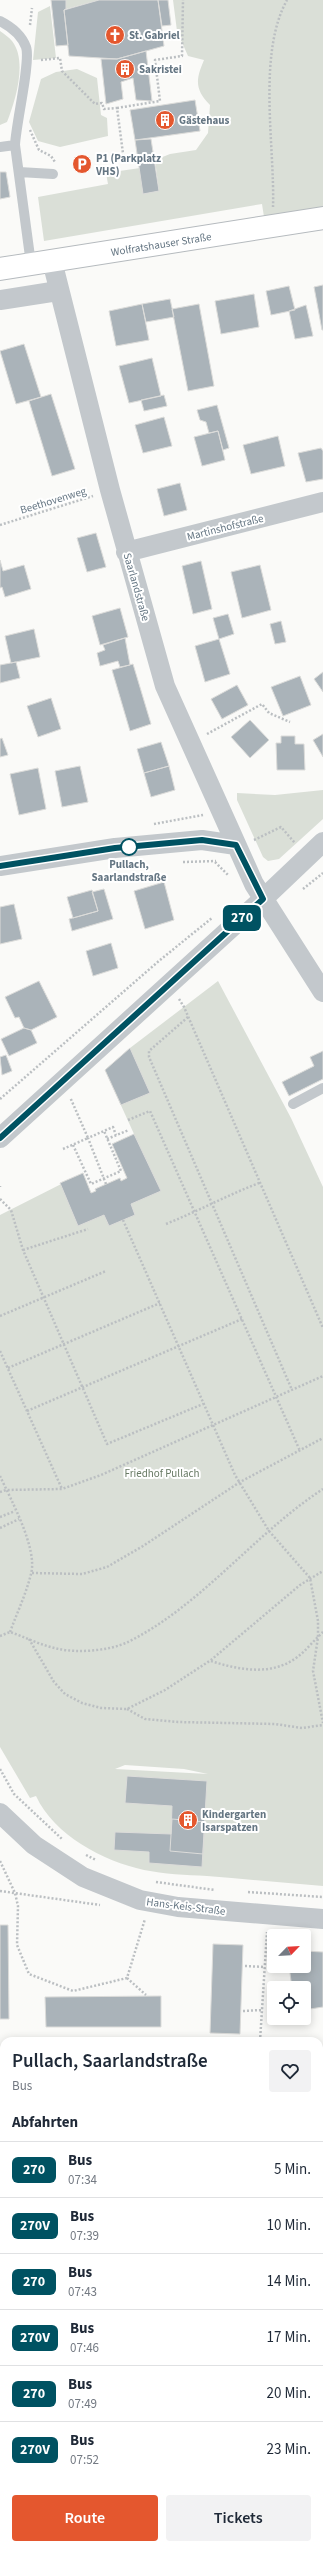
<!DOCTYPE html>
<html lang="de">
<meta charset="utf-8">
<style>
:root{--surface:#fff;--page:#f2f2f3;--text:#1f2937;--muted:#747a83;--line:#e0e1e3;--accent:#e4572e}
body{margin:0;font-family:"Source Sans 3",sans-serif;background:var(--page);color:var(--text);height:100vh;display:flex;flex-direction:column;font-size:15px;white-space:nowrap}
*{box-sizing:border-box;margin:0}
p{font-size:13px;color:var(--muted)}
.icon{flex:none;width:22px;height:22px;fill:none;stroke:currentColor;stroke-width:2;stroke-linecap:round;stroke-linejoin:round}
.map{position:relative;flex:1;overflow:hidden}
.details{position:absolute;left:0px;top:2037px;width:323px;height:512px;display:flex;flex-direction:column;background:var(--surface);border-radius:12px 12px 0 0;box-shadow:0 2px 10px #0003}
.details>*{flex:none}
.badge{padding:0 8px;border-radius:6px;font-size:14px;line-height:26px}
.needle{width:26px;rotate:65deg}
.fabs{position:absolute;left:267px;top:1929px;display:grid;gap:8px}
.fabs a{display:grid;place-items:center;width:44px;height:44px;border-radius:4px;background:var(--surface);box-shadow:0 2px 10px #0003;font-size:20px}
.map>.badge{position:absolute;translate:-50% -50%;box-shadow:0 0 0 2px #fff}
h2{padding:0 12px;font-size:15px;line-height:36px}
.round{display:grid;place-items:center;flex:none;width:42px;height:42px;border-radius:4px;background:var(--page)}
.headline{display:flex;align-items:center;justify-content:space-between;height:68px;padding:0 12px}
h1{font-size:19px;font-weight:600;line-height:30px}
.action{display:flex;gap:8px;margin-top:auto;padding:8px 12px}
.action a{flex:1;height:46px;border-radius:4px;background:var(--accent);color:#fff;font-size:16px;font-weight:600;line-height:46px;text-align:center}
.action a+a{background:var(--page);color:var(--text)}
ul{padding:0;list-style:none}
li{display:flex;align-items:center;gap:12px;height:56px;padding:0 12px;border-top:1px solid var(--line)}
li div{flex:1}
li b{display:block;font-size:15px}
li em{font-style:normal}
li .badge{min-width:44px;font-weight:700;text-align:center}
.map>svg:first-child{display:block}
</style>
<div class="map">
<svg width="323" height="2549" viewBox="0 0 323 2549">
<rect width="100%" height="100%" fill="#fafaf8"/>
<path fill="#dadfd7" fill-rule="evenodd" d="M66 0H99L66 9Z
M173 0H323V209L264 217 262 204 44 241 38 197 108 184 106 173 140 168 143 194 159 191 155 160 170 154 196 150 208 133 210 105C194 89 196 79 204 60L188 56 177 31Z
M50 6 56 58 33 60 38 12Z
M0 31C4 34 9 37 12 41 28 61 15 102 7 122L0 125Z
M77 69 97 78 101 115 107 118 108 136 60 147 38 141 29 122 41 79 56 72Z
M323 790V819L279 859 268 861 263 857 237 800V793L275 795Z
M218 981 291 1118 323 1187V1886C284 1883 246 1879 207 1876 186 1875 164 1874 144 1870 103 1861 54 1835 36 1796L30 1798 0 1747V1215L83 1173 91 1193 96 1191 95 1189 120 1178 121 1181 127 1178 112 1144 134 1134 105 1070 130 1048ZM125 1765 184 1769 208 1774 115 1769Z"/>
<path fill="#bbc7cb" d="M0 2414H4V2455L0 2454Z"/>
<path fill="#aab3b9" stroke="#dcdcda" d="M51 0H66V9L64 10 68 45 56 46Z
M99 0H158L164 46 117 59 69 56 64 10Z
M158 0H168L171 25 162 26Z
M146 51 152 101 136 100 133 78 121 82 123 99 106 104 101 59H117Z
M195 100 200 131 135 140 130 110Z
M151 139 159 191 143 194 135 140Z
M0 172H6L10 197 0 199Z
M323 285V330H322L314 287Z
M289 286 295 310 271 315 266 291Z
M254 294 259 327 221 334 215 301Z
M170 299 174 317 146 322 142 304Z
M142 304 149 340 116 346 109 311Z
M199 304 214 386 188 391 172 309Z
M306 305 313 336 295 339 289 311Z
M24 344 41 397 16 404 0 351Z
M152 358 161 396 129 403 119 366Z
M51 394 75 469 52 476 29 401Z
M164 395 167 406 144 411 141 400Z
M217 405 229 448 223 450 218 431 209 433 206 422 200 420 197 410Z
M164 417 172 446 143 453 135 425Z
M218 431 225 460 202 466 194 437Z
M278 436 285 466 251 474 243 445Z
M321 448 323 451V479L306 482 298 453Z
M180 483 187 510 164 516 157 489Z
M96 533 106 567 87 572 77 538Z
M0 560 3 571 24 565 31 589 5 597 2 587 0 588Z
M201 561 212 609 193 614 182 566Z
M260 565 271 610 242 618 231 572Z
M120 608 128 637 100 645 92 616Z
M228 614 234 634 219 639 213 618Z
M281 621 286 642 275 644 270 624Z
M34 629 40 657 11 663 5 636Z
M125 638 130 665 120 667 118 661 100 666 97 653 105 650 103 645Z
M219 639 230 674 205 682 195 646Z
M16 662 20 678 0 683V665Z
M133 664 151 724 130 731 112 670Z
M323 672V692L314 679Z
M300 676 311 705 283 716 271 687Z
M237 685 248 705 222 719 211 699Z
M51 698 61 729 38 737 27 706Z
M250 720 269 740 250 758 231 737Z
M323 734V757L313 740Z
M281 736H295V744H304L305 770H277L276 743H281Z
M2 738 8 755 0 757V739Z
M161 742 169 766 144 773 137 749Z
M80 766 88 802 62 807 55 771Z
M169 766 175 790 151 797 144 773Z
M38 768 46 809 19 815 10 774Z
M164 882 174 920 145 929 134 891Z
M104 889 113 919 72 931 69 919 98 911 92 892Z
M92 890 98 911 73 918 67 897Z
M14 904 22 939 0 944V907Z
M111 943 118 968 93 976 86 951Z
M39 981 57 1017 31 1030 24 1028 19 1017 15 1018 5 997Z
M24 1028 31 1030 37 1043 9 1056 1 1039Z
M130 1048 150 1093 121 1105 105 1070Z
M323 1051V1079L289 1096 282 1082 314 1066 310 1057Z
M6 1055 12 1071 2 1075 0 1057Z
M134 1134 161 1191 131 1204 135 1215 109 1226 104 1215 78 1226 60 1183 83 1173 91 1193 96 1191 95 1189 120 1178 121 1181 127 1178 112 1144Z
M127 1776 207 1781 202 1867 149 1863V1852L114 1850 115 1832 171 1834 172 1806 125 1803Z
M172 1819 205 1822 203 1854 170 1851Z
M0 1925H8L9 2019H0Z
M213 1944 243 1945 240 2034 210 2033Z
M304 1951 323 1952V2007L310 2009 304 2004V1988H292L289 1966H304Z
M161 1996V2027H46L45 1997Z
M0 2110H4V2187H1V2190Z
M319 2167H323V2194H319Z
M319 2228H323V2303L319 2379Z
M0 2313H4V2347L0 2346Z
M0 2473H4V2539H0Z
M284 2545H311V2549H284Z"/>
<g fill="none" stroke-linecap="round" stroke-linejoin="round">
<defs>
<path id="primary" d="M0 269 323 218"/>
</defs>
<use href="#primary" stroke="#b5babe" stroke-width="24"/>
<path stroke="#bbbfc2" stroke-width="2.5" stroke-dasharray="2 2" stroke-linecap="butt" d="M30 25 32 8
M41 60 60 58 62 71 95 104 102 103 104 109 117 108 124 161
M117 108 160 101 155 60 182 56 183 0
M30 130 39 150 51 156 55 162
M273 207C275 147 257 54 287 0
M0 525 93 496
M207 734 262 704 269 713 290 722
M154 824 203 815
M254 840 281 827 295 843
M183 862 216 861
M215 862 229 876
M303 889 323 873
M179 999 184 1007 323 1328
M188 1017 149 1051V1057L292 1390
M0 1099 160 960 212 918
M128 1120 150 1111 300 1451
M107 1139 129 1130
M73 1145 91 1184 121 1171 104 1131
M63 1149 88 1138 70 1097
M106 1184 88 1138 113 1127 116 1135
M0 1187V1186
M0 1199 11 1210 23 1250 107 1444 203 1404
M123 1220 235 1475 269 1531 310 1578 318 1621V1637L313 1671 323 1723
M166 1224C198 1211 228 1195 259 1183
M23 1250 88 1229
M0 1316 106 1271
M0 1351 62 1489
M8 1368 160 1303
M27 1411 242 1319
M0 1476C11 1500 38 1549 31 1574 26 1594 17 1613 10 1632
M0 1492 6 1490 62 1489 101 1475 323 1376
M0 1517 15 1511
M0 1528 19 1519
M32 1573 82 1574 107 1567 143 1546 240 1482 323 1438
M0 1636 10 1632C25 1637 42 1646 59 1649 78 1653 109 1651 128 1642 202 1605 254 1534 323 1489
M29 1639 54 1682 65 1694 82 1703 101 1708 127 1709 165 1690 211 1660 300 1585 323 1571
M211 1661C239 1670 271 1676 296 1658 306 1651 314 1640 323 1632
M127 1709 145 1719 178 1722 275 1724 302 1728 323 1725
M0 1769 14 1794 62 1839
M86 1855 96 1860
M0 1861 15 1893 18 1906 17 1945 29 1974 73 1991 127 1978 145 1919
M156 1882 215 1890
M0 1891 100 1905
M248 1892 323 1897
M245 1966 265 1967
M127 1978 146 1995
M243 2011 262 2010
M260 2041 267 1932
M319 2051 323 2052"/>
<path stroke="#c3c8cc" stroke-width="10" d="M0 21C12 27 21 34 26 47 31 61 16 123 15 145L31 264
M0 147 15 145
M19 172 53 174
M293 1104 323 1088
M0 2092H4
M319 2108H323
M0 2203 4 2204
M319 2215H323
M0 2223 4 2221
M0 2368H4
M320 2440 321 2399
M147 2545V2549"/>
<path stroke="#c3c8cc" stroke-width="20" d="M52 261 110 490 165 686 254 884 323 992
M0 300 58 291
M126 552 323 502
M0 866 115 848 202 840 236 845
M0 1138 263 899 323 842
M0 1813 34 1845 83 1877 140 1900 178 1907 323 1919"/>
<use href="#primary" stroke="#fff" stroke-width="22"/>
<path stroke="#a2aab0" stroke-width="3" stroke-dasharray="6 3" stroke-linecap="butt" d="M0 2057 4 2058
M0 2068 4 2069
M319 2072H323
M319 2083H323"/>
</g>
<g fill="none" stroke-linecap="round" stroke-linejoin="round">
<defs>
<path id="line" d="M0 866 115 848 202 840 236 845 263 899 0 1138"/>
</defs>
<use href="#line" stroke="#fff" stroke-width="9"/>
<use href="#line" stroke="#005262" stroke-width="6"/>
</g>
<defs>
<symbol id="church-disc" viewBox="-11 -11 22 22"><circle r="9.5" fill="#e4572e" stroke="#fff"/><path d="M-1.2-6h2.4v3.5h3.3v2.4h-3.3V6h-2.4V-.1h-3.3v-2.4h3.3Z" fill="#fff"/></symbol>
<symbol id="building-disc" viewBox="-11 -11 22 22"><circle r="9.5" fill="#e4572e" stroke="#fff"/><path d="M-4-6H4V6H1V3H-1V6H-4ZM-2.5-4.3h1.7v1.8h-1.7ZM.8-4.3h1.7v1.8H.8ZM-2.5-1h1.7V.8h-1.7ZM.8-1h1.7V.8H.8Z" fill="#fff"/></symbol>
<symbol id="parking-disc" viewBox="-11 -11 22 22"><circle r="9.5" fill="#e4572e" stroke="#fff"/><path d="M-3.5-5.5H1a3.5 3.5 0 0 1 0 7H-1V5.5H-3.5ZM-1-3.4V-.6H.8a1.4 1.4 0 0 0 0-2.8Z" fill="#fff"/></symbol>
</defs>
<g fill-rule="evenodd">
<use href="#church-disc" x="104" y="24" width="22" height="22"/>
<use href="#building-disc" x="114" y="58" width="22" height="22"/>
<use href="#building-disc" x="154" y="109" width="22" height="22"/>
<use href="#parking-disc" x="71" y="153" width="22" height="22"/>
<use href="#building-disc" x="177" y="1809" width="22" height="22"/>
</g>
<circle fill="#fff" stroke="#005262" stroke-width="2" cx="129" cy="847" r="8"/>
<g text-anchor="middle" stroke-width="4" stroke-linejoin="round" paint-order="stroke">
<g font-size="11" font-weight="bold" fill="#657683" stroke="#fff" text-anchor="start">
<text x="129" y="39">St. Gabriel</text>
<text x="139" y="73">Sakristei</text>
<text x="179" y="124">Gästehaus</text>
<text x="96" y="162">P1 (Parkplatz<tspan x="96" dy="13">VHS)</tspan></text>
<text x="202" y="1818">Kindergarten<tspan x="202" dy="13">Isarspatzen</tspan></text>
</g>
<g font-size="11" fill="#657683" stroke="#fff">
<text transform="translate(161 244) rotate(-9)" y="4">Wolfratshauser Straße</text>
<text transform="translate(53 500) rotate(-17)" y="4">Beethovenweg</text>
<text transform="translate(225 527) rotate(-14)" y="4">Martinshofstraße</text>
<text transform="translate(137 587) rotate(74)" y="4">Saarlandstraße</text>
<text transform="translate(186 1906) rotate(7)" y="4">Hans-Keis-Straße</text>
</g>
<g font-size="11" font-weight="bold" fill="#657683" stroke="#fff">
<text x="129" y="868">Pullach,<tspan x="129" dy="13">Saarlandstraße</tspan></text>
</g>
<g font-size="11" fill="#687a64" stroke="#fff">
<text x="162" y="1477">Friedhof Pullach</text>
</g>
</g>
</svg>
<div class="fabs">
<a><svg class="needle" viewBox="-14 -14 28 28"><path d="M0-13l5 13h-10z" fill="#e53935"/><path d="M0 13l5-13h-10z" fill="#747a83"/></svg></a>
<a><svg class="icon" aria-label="locate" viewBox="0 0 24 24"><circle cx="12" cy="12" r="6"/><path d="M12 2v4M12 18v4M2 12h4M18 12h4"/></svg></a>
</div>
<b class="badge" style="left:242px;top:918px;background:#005262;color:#fff">270</b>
<section class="details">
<div class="headline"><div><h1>Pullach, Saarlandstraße</h1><p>Bus</p></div><a class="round"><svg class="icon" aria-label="heart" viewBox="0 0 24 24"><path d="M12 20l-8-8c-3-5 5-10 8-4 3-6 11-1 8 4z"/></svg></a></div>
<h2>Abfahrten</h2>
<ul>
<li><span class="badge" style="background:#005262;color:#fff">270</span><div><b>Bus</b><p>07:34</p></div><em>5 Min.</em></li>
<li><span class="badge" style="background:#005262;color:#fff">270V</span><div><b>Bus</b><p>07:39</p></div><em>10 Min.</em></li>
<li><span class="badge" style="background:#005262;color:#fff">270</span><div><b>Bus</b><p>07:43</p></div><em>14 Min.</em></li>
<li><span class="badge" style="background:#005262;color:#fff">270V</span><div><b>Bus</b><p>07:46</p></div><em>17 Min.</em></li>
<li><span class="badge" style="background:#005262;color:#fff">270</span><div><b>Bus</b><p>07:49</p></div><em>20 Min.</em></li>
<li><span class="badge" style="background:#005262;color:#fff">270V</span><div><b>Bus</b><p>07:52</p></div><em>23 Min.</em></li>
</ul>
<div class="action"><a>Route</a><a>Tickets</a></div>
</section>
</div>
